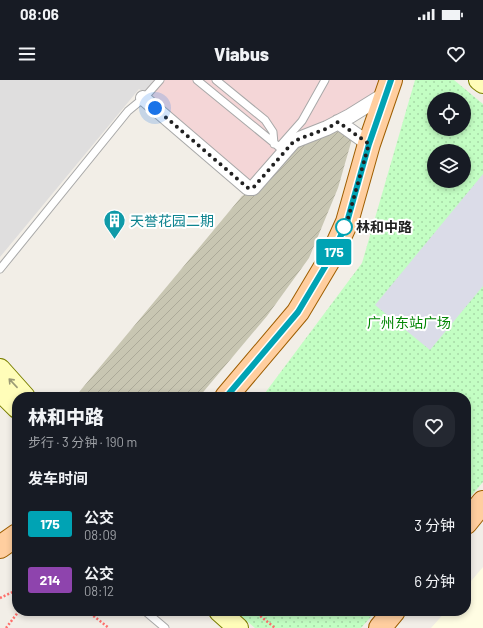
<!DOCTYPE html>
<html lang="zh">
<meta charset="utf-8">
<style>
:root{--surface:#171b24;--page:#242831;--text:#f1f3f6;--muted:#9ea1a6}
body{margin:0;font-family:Barlow,"Noto Sans SC",sans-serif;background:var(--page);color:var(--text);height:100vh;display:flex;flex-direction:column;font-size:15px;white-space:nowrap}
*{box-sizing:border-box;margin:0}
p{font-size:13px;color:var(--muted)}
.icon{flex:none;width:22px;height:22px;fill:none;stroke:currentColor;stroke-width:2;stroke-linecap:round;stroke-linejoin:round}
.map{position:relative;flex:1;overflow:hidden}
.drawer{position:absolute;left:12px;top:312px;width:459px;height:224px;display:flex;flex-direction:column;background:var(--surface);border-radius:16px;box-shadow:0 2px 6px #0003}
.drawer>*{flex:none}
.badge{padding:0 8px;border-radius:3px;font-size:14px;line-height:26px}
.fabs{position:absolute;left:427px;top:12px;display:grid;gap:8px}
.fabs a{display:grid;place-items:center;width:44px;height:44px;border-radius:50%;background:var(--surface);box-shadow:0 2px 6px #0003;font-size:20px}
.you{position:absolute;width:20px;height:20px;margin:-10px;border:3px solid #fff;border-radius:50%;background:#1a73e8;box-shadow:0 0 0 6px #1a73e833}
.map>.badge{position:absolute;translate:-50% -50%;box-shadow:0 0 0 2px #fff}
h2{padding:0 16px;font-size:15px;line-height:36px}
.round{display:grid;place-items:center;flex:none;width:42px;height:42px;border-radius:16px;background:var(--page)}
.headline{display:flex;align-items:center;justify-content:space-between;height:68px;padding:0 16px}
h1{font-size:19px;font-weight:800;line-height:30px}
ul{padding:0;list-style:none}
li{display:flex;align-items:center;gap:12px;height:56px;padding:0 16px}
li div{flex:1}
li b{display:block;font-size:15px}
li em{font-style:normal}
li .badge{min-width:44px;font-weight:700;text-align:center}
.status{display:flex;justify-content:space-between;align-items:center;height:28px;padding:0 20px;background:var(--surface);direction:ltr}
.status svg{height:11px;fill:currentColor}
header{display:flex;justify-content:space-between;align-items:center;height:52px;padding:0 16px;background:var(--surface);font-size:18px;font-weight:800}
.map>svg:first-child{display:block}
</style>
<div class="status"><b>08:06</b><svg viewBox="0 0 49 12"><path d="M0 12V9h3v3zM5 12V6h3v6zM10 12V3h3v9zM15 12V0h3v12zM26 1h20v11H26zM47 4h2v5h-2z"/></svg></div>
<header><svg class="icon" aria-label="menu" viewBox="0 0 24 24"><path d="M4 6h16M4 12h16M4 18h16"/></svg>Viabus<svg class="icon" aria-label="heart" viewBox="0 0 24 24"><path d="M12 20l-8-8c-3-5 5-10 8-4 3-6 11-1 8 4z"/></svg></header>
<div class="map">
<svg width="483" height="548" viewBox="0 0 483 548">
<defs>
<pattern id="construction-furrows" width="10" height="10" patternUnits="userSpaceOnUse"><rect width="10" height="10" fill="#c8c6b2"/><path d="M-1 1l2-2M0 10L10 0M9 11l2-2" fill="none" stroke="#acaa99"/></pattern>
<pattern id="park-dots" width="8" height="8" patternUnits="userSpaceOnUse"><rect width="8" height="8" fill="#c3fec3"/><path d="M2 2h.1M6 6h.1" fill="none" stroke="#a7d9a7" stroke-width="1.8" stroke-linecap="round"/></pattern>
</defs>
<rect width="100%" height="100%" fill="#f2eee7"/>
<path fill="#dfdede" d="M0 0H154L144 12 139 9 0 177Z"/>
<path fill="#f4d6d7" d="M154 0H384L380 11 251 105 144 12Z"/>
<path fill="#fffde3" d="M483 487V548H431L446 531H466V507Z"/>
<path fill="url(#construction-furrows)" d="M335 48 352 59 338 108 309 178 267 236 199 317H75L242 116 257 108 295 63Z"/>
<path fill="url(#park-dots)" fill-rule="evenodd" d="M415 0H454L483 24V402L466 422V317H262L362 183ZM434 19H464V49H434ZM434 71H464V101H434Z
M235 531H376L361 548H255Z"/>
<path fill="#dbdce8" d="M483 94V206L430 270 375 225Z"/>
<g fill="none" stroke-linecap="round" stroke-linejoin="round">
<defs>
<path id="lane" d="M197 0 279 67
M216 0 265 40 273 52 274 64
M281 70 279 67 302 41 325 0
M0 189 128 31 145 17 160 0
M145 531 165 548"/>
<path id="street" d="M143 18 248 108H253L294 61 327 48 350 36 387 13
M338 42 369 64"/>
<path id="secondary" d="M479 0 483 3
M0 289 25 317
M0 311 17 328
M219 531 238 548"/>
<path id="primary" d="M226 317 298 232 332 175 347 142 369 64 391 0
M466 443 483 422
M0 467 17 455
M380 548 394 531"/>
</defs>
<use href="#lane" stroke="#a8a8a8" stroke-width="9"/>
<use href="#street" stroke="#a8a8a8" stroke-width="16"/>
<use href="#secondary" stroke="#7c8000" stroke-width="22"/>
<use href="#primary" stroke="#9e5e00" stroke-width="24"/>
<path stroke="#ff6f6b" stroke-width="2.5" stroke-dasharray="2 2" stroke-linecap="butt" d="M0 518 17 510
M87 531 109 548
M254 531 275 548
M6 548 19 531"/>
<use href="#lane" stroke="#fff" stroke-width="7"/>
<use href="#street" stroke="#fff" stroke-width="14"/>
<use href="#secondary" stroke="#fffdb9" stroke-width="20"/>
<use href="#primary" stroke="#ffce9f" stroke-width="22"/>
</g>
<defs><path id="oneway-shaft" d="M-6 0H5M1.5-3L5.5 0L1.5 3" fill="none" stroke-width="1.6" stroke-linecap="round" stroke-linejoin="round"/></defs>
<use stroke="#9b9a75" href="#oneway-shaft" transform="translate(13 303) rotate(-133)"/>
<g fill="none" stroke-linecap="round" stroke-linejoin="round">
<defs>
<path id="line" d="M226 317 298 232 332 175 347 142 369 64 391 0"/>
</defs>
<use href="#line" stroke="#fff" stroke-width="9"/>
<use href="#line" stroke="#00a3b4" stroke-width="6"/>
<path stroke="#212121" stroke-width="4" stroke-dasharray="0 7.2" d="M155 28 248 108H253L294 61 328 48 338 42 369 64 347 142 342 153 344 147"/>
</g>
<defs>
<symbol id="building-pin" viewBox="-11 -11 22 30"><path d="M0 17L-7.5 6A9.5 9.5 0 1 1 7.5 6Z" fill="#0f9aa8" stroke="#fff"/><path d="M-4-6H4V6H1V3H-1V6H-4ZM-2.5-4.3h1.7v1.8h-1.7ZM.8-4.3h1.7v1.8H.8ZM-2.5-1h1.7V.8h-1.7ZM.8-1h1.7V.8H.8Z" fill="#fff"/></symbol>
</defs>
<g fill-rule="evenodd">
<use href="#building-pin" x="102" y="128" width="25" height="34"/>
</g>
<circle fill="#fff" stroke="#00a3b4" stroke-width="2" cx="344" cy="147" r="8"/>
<g text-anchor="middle" stroke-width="4" stroke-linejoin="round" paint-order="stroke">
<g font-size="14" fill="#0d838f" stroke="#fff" text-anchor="start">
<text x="130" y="146">天誉花园二期</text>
</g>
<g font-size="14" font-weight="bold" fill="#212121" stroke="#fff" text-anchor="start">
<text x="356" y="152">林和中路</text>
</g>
<g font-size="14" fill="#038604" stroke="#fff">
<text x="409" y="248">广州东站广场</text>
</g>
</g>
</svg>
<div class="fabs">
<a><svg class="icon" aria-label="locate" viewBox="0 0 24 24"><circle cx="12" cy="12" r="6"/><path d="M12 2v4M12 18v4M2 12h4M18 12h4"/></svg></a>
<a><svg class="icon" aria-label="layers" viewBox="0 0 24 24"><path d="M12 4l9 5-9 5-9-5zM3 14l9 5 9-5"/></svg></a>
</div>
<div class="you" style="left:155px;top:28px"></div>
<b class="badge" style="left:334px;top:172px;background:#00a3b4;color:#fff">175</b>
<section class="drawer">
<div class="headline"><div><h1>林和中路</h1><p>步行 · 3 分钟 · 190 m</p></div><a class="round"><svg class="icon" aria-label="heart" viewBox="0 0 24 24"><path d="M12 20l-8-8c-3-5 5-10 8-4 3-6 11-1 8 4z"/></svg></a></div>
<h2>发车时间</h2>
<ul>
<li><span class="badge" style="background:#00a3b4;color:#fff">175</span><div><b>公交</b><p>08:09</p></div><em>3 分钟</em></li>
<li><span class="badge" style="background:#8e44ad;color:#fff">214</span><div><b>公交</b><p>08:12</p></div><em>6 分钟</em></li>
</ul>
</section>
</div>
